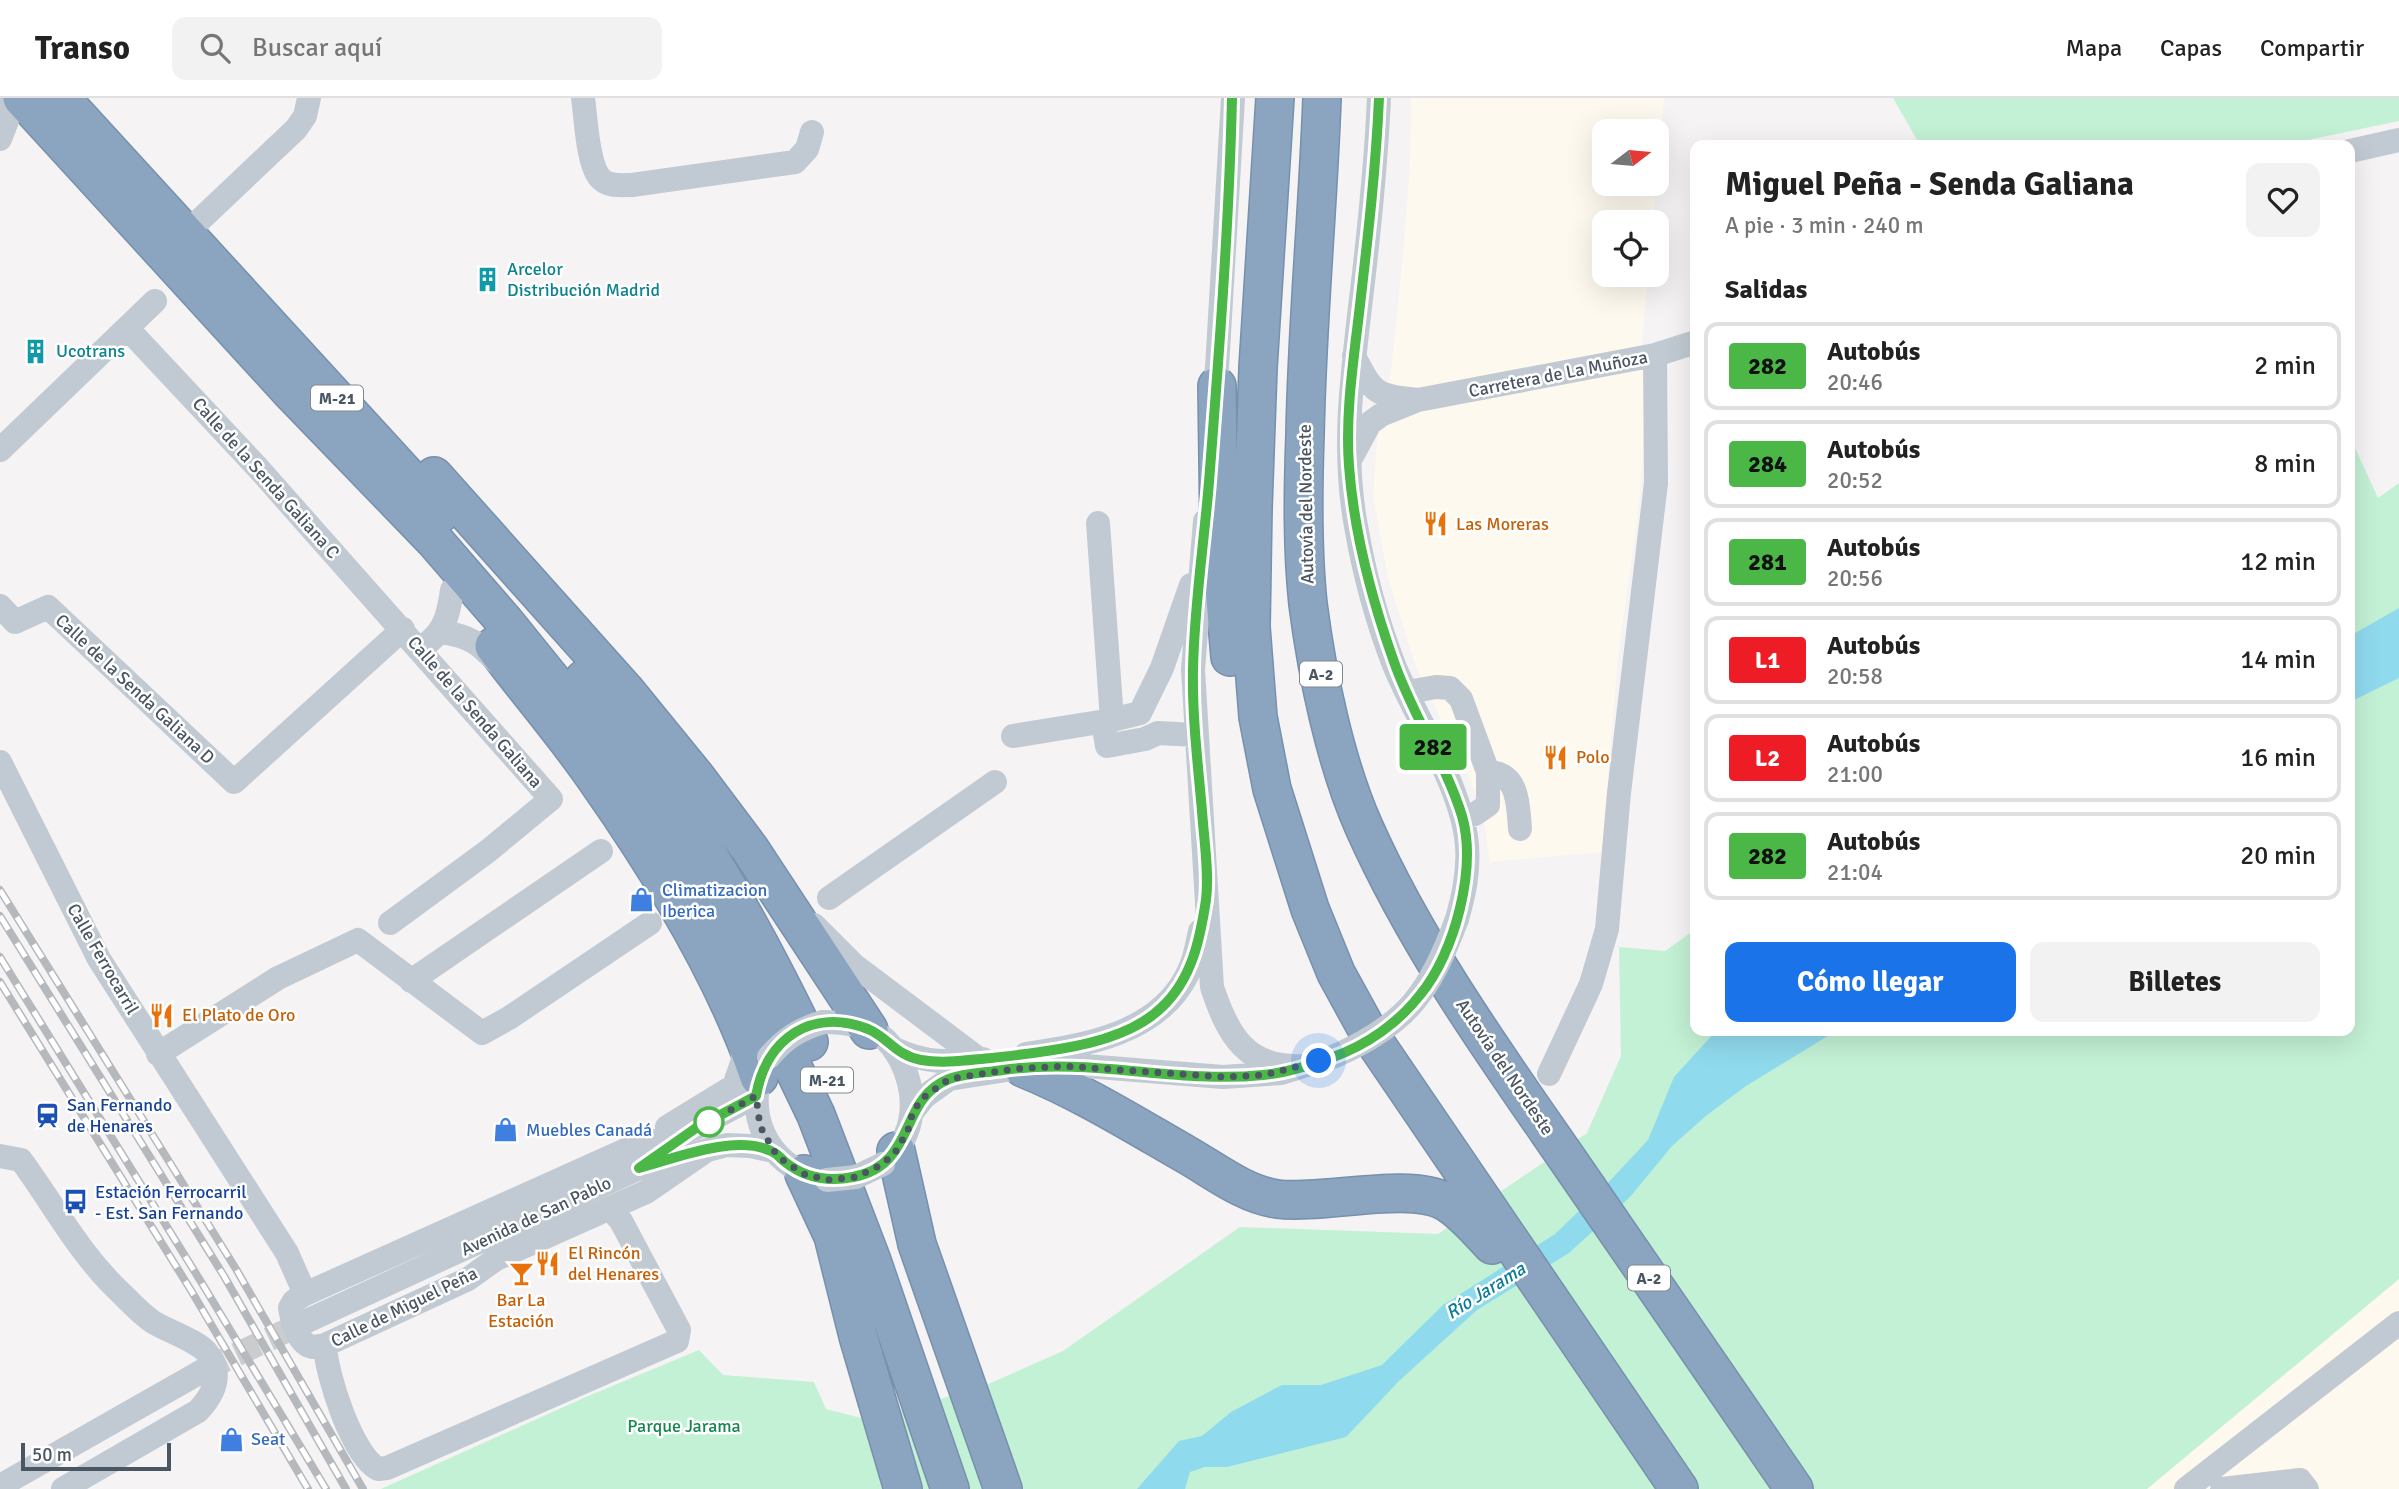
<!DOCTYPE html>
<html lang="es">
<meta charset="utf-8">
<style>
:root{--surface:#fff;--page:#f2f2f2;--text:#222;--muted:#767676;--line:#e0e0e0;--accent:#1a73e8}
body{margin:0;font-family:Signika,sans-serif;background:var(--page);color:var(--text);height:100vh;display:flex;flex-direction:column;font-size:26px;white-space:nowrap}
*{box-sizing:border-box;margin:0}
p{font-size:23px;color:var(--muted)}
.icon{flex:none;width:38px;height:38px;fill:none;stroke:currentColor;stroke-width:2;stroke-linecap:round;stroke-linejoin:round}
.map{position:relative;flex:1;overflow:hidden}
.side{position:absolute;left:1690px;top:42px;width:665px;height:896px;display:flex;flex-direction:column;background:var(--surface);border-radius:14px;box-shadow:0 7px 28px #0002}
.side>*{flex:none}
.badge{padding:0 14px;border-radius:5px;font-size:24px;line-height:46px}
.needle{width:46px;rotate:74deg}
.tools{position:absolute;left:1592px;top:21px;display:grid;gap:14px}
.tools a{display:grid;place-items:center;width:77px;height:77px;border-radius:14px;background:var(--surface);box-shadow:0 7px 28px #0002;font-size:35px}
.scale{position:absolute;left:21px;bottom:18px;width:150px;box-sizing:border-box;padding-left:7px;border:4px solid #4a5661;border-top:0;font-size:19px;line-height:24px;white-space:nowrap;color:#4a5661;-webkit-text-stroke:5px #fff;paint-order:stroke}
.you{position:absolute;width:35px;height:35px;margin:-18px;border:5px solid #fff;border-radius:50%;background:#1a73e8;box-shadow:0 0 0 10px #1a73e833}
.map>.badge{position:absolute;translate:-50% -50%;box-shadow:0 0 0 4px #fff}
h2{padding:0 35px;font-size:26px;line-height:63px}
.round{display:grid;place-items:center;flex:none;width:74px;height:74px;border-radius:14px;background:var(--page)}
.headline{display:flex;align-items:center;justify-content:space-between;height:119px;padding:0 35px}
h1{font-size:33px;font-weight:700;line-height:52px}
.action{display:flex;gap:14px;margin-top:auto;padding:14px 35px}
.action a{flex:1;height:80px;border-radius:14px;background:var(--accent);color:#fff;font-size:28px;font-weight:700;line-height:80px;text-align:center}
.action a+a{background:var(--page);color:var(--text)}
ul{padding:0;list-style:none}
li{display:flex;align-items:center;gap:21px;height:88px;margin:0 14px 10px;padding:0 21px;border:4px solid var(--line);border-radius:14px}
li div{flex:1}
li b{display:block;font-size:26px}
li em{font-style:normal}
li .badge{min-width:77px;font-weight:700;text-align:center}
header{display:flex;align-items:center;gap:42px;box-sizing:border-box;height:98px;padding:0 35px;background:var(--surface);border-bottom:2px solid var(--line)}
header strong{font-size:33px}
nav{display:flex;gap:38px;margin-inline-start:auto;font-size:24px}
.search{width:490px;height:63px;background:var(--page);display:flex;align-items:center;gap:18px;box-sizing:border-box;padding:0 24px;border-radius:14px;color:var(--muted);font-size:26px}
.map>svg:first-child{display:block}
</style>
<header>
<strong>Transo</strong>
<div class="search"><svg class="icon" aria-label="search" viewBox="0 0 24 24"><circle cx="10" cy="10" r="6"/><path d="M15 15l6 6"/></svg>Buscar aquí</div>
<nav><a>Mapa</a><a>Capas</a><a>Compartir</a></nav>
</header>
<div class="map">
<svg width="2399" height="1391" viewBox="0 0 2399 1391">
<rect width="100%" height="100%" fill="#f5f3f3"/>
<path fill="#fdf9ef" d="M1411 0H1664L1657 72V33H1605V86H1656L1653 124H1605V177H1648L1642 246 1646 304 1639 410 1618 558 1602 754 1490 764 1482 712 1467 675 1416 569 1388 480 1373 398 1378 329 1391 273 1403 157 1410 63Z
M2399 1181V1391H2147Z"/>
<path fill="#c3f1d5" d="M1893 0H2399V23L2283 47H1920Z
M2350 339 2378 400 2399 385V1181L2147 1391H381L586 1299 699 1252 723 1277 814 1284 826 1311 869 1322 984 1288 1063 1253 1240 1129 1438 1136 1587 1035 1621 958 1619 849 1665 853 1696 831V933H2350Z"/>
<path fill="#90daee" d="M2399 510V580L2350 604V538Z
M1716 933H1836L1746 988 1707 1017 1672 1048 1630 1099 1569 1155 1477 1212 1399 1283 1346 1339 1227 1369H1205L1190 1374 1185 1391H1137L1179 1343 1202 1338 1231 1314 1282 1287H1321L1382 1267 1443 1207 1555 1136 1604 1089 1648 1042 1674 979Z"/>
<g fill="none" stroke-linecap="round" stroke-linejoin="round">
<path stroke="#caccce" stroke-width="24" stroke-dasharray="24 12" stroke-linecap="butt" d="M204 1272 307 1223"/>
<defs>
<path id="highway" d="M22 0 290 293 434 442 505 524 585 623 648 713 704 799 764 909 816 1017 872 1163 950 1391
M61 0 441 415
M1275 0 1258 270 1253 410 1251 529 1258 619 1272 691 1310 811 1336 875 1370 937 1679 1391
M1322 0C1318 112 1307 225 1305 337 1303 393 1302 450 1308 506 1317 576 1335 664 1364 729 1417 848 1494 955 1568 1062 1643 1171 1719 1281 1794 1391
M1217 288 1219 431 1230 559
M434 378 625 592 696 679 750 751 869 932
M494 548C528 594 566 637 598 684 659 771 725 878 759 979
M584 581C675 690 748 817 809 944
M1023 970C1080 993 1133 1026 1187 1057 1215 1073 1244 1096 1277 1101 1322 1107 1409 1083 1446 1104 1463 1114 1478 1132 1492 1147
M896 1053 917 1146 1003 1391
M804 1076 833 1138 858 1238 903 1391"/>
</defs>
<use href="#highway" stroke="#7690ad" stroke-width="40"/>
<path stroke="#c1cad2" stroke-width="24" d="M583 0C586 19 587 67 601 81 609 89 622 87 632 87L795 64 807 51 812 34
M1379 0C1376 67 1369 134 1361 201 1352 277 1342 352 1356 428 1364 475 1377 523 1394 567 1416 621 1463 690 1467 748 1469 774 1464 797 1457 821
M0 11 7 23 0 41
M2350 53 2399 42
M201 121 296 31 305 18 309 0
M127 230 258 370 551 701 488 753 390 825
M1354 258C1374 297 1375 297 1418 302
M1215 303 1233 0
M0 352 155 203
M1351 360 1370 325 1381 317 1418 302 1655 257 1696 244
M1205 423 1193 571 1212 889C1228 938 1247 971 1303 968
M1098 425 1112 622
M0 508 15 524 48 509 234 684 403 531
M441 534C471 538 478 545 499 566
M429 544C446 530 449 513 452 492
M1407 594 1436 589 1450 590 1461 601 1488 674V707L1475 716 1462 719
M1103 624 1107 648 1145 641 1158 635 1195 637
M1013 638 1112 622 1140 615 1162 570 1191 487
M0 664 99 861 287 1155 305 1196
M1488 674C1519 675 1518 707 1520 731
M829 800 995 684
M814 827 854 867 979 961
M411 883 601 753
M823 924C843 924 864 926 881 938 890 944 896 954 901 963 918 998 916 1037 886 1063
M895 951C927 966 948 964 983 961
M158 956 278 880 358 842 482 935 509 920 650 825
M1026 956C1085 947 1159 936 1188 875 1195 862 1197 847 1200 833
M765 966C743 1013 766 1066 817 1080
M1549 976 1591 886 1607 831 1619 695 1656 385 1655 257
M913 1013 924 999 949 981 1013 971 1064 967 1098 969 1223 979 1281 975 1335 958
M667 1029 734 988 743 962 742 943
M697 1029 756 998
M696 1030 628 1051 305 1196 294 1203 290 1210C292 1222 298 1247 313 1249 314 1249 324 1247 325 1247L468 1181 496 1161 646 1094 707 1052
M0 1058 21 1062C54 1107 80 1157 121 1195 131 1205 141 1216 153 1224 167 1233 199 1243 208 1256 223 1277 214 1296 198 1313L63 1391
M307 1223 639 1070 727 1047 750 1048 774 1053
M325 1247C326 1276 352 1357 378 1371L387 1370 677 1243 679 1232 621 1123 611 1111
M0 1388 204 1272
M2186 1391 2399 1225
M2222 1391 2300 1382 2307 1391"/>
<use href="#highway" stroke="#8ba5c1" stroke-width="37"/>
<defs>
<path id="rail" d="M0 792 236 1171 363 1391
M0 818 224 1178 346 1391
M0 859 203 1187 326 1391
M0 884 192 1194 308 1391"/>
</defs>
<use href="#rail" stroke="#b5b8bd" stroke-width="8"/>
<use href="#rail" stroke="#fff" stroke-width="5" stroke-dasharray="16" stroke-linecap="butt"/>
<path stroke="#c1cad2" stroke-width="24" d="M1335 958C1408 926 1430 893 1457 821
M769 959C785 940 800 931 823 924
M827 1082 856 1079 883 1066"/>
</g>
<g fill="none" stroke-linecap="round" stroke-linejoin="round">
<defs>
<path id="line" d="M1232 0C1229 128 1219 256 1209 384 1204 445 1194 510 1193 572 1192 623 1199 674 1203 725 1205 749 1209 777 1206 802 1200 841 1192 881 1162 909 1123 948 1043 954 991 960 968 962 944 966 921 962 895 957 889 940 868 931 811 909 766 941 756 998L696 1030 639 1070C676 1060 735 1036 771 1053 778 1056 779 1059 785 1064 805 1080 828 1084 853 1079 917 1067 898 1001 949 981 965 975 985 975 1003 972 1092 959 1176 986 1263 977 1287 975 1311 967 1333 959 1367 947 1398 925 1420 897 1455 855 1477 770 1462 718 1445 663 1411 615 1393 561 1371 499 1354 435 1349 368 1345 314 1354 260 1360 207 1368 138 1376 69 1379 0"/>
</defs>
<use href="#line" stroke="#fff" stroke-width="16"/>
<use href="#line" stroke="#4ab747" stroke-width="10"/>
<path stroke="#4a5661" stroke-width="7" stroke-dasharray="0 12.6" d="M709 1024 756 998 760 1028 774 1053 784 1063 804 1076 827 1082 856 1079 883 1066 896 1053 908 1032 913 1013 924 999 949 981 1013 971 1064 968 1223 979 1264 977 1319 963"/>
</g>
<defs>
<symbol id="building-bare" viewBox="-9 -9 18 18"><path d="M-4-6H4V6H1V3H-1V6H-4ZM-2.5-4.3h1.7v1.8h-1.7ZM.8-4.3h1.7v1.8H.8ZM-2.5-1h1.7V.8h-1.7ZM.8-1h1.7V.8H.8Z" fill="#0f9aa8" stroke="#fff" stroke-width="2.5" paint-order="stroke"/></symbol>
<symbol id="restaurant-bare" viewBox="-9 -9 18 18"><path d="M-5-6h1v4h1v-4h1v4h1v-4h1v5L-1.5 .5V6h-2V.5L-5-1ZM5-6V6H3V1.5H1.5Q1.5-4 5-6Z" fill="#e8710a" stroke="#fff" stroke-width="2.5" paint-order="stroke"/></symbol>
<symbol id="shop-bare" viewBox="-9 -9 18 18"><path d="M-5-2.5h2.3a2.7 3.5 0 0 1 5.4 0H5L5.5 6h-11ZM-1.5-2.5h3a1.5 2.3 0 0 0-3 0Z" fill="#3f7fe0" stroke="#fff" stroke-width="2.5" paint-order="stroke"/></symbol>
<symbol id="station-bare" viewBox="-9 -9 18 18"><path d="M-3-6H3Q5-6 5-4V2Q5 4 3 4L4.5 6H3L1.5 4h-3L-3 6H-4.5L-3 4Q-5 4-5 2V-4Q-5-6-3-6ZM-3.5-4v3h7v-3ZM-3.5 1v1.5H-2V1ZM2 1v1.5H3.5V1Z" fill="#1a4fb4" stroke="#fff" stroke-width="2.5" paint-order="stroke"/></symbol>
<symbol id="bus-bare" viewBox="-9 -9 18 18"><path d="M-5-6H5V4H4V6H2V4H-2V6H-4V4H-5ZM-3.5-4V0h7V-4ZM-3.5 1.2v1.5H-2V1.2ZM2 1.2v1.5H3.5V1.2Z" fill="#1a4fb4" stroke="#fff" stroke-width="2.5" paint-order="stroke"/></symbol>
<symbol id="bar-bare" viewBox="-9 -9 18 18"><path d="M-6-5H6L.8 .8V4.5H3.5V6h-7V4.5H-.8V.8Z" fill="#e8710a" stroke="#fff" stroke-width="2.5" paint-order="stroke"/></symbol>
</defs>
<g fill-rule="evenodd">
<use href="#building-bare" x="470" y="164" width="35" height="35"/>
<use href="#building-bare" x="18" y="236" width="35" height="35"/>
<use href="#restaurant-bare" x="1418" y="408" width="35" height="35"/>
<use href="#restaurant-bare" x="1538" y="642" width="35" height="35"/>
<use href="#shop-bare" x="624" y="784" width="35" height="35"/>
<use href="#restaurant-bare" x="144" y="900" width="35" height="35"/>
<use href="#station-bare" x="30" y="1000" width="35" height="35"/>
<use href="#shop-bare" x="488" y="1014" width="35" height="35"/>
<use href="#bus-bare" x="58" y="1086" width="35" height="35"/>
<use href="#restaurant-bare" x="530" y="1148" width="35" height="35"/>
<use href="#bar-bare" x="504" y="1158" width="35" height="35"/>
<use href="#shop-bare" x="214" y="1324" width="35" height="35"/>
</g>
<circle fill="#fff" stroke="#4ab747" stroke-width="3.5" cx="709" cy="1024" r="14"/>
<g text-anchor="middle" stroke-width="5" stroke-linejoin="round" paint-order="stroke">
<g fill="#fff" stroke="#808990" stroke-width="2">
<rect x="311" y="287.5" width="52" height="25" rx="5"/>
<rect x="1300" y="563.5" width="42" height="25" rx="5"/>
<rect x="801" y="969.5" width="52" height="25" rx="5"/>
<rect x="1628" y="1167.5" width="42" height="25" rx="5"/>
</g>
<g font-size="16" font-weight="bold" fill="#4a5661">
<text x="337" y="306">M-21</text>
<text x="1321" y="582">A-2</text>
<text x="827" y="988">M-21</text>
<text x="1649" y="1186">A-2</text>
</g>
<g font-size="18" fill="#0d838f" stroke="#fff" text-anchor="start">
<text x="507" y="177">Arcelor<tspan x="507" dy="21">Distribución Madrid</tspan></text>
<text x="56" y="259">Ucotrans</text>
</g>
<g font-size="18" fill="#4a5661" stroke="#fff">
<text transform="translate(1558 276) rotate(-11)" y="6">Carretera de La Muñoza</text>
<text transform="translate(266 380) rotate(48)" y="6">Calle de la Senda Galiana C</text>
<text transform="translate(1306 406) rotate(-91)" y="6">Autovía del Nordeste</text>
<text transform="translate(135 591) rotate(43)" y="6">Calle de la Senda Galiana D</text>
<text transform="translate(475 614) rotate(49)" y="6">Calle de la Senda Galiana</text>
<text transform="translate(103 861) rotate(60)" y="6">Calle Ferrocarril</text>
<text transform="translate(1505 969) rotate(56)" y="6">Autovía del Nordeste</text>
<text transform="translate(536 1118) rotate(-25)" y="6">Avenida de San Pablo</text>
<text transform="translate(404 1209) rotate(-26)" y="6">Calle de Miguel Peña</text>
</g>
<g font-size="18" fill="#c56008" stroke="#fff" text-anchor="start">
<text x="1456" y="432">Las Moreras</text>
<text x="1576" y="665">Polo</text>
<text x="182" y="923">El Plato de Oro</text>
<text x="568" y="1161">El Rincón<tspan x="568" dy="21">del Henares</tspan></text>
<text x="521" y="1208" text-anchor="middle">Bar La<tspan x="521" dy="21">Estación</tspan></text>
</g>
<g font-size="18" fill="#366cbe" stroke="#fff" text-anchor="start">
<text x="662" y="798">Climatizacion<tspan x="662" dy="21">Iberica</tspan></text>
<text x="526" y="1038">Muebles Canadá</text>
<text x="251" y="1347">Seat</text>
</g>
<g font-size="18" fill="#164399" stroke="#fff" text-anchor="start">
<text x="67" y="1013">San Fernando<tspan x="67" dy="21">de Henares</tspan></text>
<text x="95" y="1100">Estación Ferrocarril<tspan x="95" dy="21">- Est. San Fernando</tspan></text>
</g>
<g font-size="18" fill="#17864f" stroke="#fff">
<text x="684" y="1334">Parque Jarama</text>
</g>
<g font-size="19" font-style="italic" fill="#0c7c9b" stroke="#fff">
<text transform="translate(1485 1192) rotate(-32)" y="7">Río Jarama</text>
</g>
</g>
</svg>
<div class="tools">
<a><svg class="needle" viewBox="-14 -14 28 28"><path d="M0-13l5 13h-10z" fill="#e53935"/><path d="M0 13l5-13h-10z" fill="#767676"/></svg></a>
<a><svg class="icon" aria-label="locate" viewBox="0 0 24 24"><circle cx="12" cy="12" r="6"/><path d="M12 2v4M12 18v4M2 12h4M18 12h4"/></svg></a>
</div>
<div class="scale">50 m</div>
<div class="you" style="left:1319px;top:963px"></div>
<b class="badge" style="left:1433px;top:649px;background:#4ab747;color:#111">282</b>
<section class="side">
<div class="headline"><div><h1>Miguel Peña - Senda Galiana</h1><p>A pie · 3 min · 240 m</p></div><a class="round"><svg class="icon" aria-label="heart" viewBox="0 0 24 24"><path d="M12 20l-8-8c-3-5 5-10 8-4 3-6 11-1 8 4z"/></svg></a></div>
<h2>Salidas</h2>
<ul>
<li><span class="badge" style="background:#4ab747;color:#111">282</span><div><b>Autobús</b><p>20:46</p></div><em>2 min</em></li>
<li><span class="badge" style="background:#4ab747;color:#111">284</span><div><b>Autobús</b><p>20:52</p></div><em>8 min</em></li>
<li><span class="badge" style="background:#4ab747;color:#111">281</span><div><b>Autobús</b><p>20:56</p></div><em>12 min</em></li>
<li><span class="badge" style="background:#ee1c25;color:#fff">L1</span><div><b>Autobús</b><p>20:58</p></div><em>14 min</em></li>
<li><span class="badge" style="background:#ee1c25;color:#fff">L2</span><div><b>Autobús</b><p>21:00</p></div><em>16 min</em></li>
<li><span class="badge" style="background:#4ab747;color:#111">282</span><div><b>Autobús</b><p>21:04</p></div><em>20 min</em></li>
</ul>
<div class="action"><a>Cómo llegar</a><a>Billetes</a></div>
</section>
</div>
